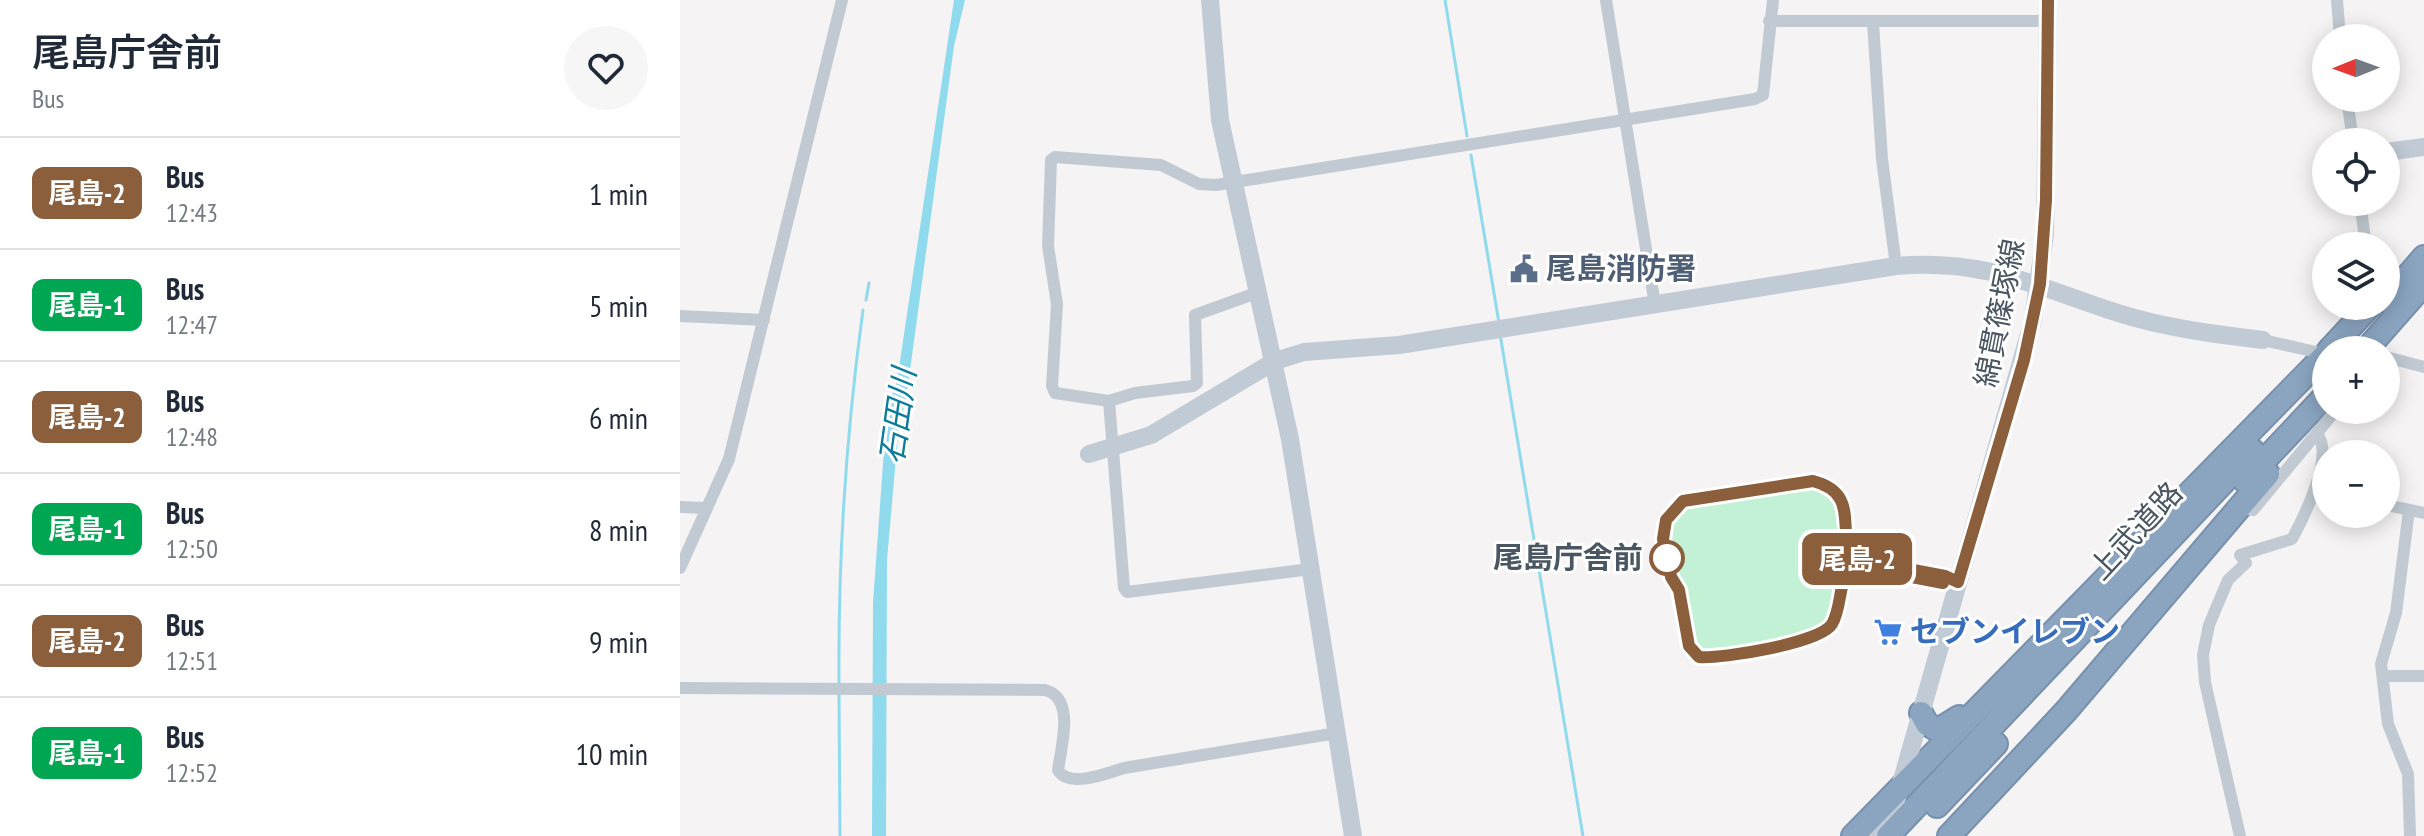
<!DOCTYPE html>
<meta charset="utf-8">
<style>
:root{--surface:#fff;--page:#f6f6f7;--text:#1f2937;--muted:#747a83;--line:#e0e1e3}
body{margin:0;font-family:"PT Sans Narrow","Noto Sans JP",sans-serif;background:var(--page);color:var(--text);height:100vh;display:flex;flex-direction:column;font-size:30px;white-space:nowrap}
*{box-sizing:border-box;margin:0}
p{font-size:26px;color:var(--muted)}
.icon{flex:none;width:44px;height:44px;fill:none;stroke:currentColor;stroke-width:2;stroke-linecap:round;stroke-linejoin:round}
.map{position:relative;flex:1;overflow:hidden}
.side{display:flex;flex-direction:column;background:var(--surface);width:680px}
.side>*{flex:none}
.badge{padding:0 16px;border-radius:12px;font-size:28px;line-height:52px}
.needle{width:52px;rotate:269deg}
.tools{position:absolute;left:1632px;top:24px;display:grid;gap:16px}
.tools a{display:grid;place-items:center;width:88px;height:88px;border-radius:50%;background:var(--surface);box-shadow:0 4px 20px #0003;font-size:40px}
.map>.badge{position:absolute;translate:-50% -50%;box-shadow:0 0 0 4px #fff}
.round{display:grid;place-items:center;flex:none;width:84px;height:84px;border-radius:42px;background:var(--page)}
.summary{display:flex;align-items:center;justify-content:space-between;height:136px;padding:0 32px}
h1{font-size:38px;font-weight:600;line-height:60px}
ul{padding:0;list-style:none}
li{display:flex;align-items:center;gap:24px;height:112px;padding:0 32px;border-top:2px solid var(--line)}
li div{flex:1}
li b{display:block;font-size:30px}
li em{font-style:normal}
li .badge{min-width:88px;font-weight:700;text-align:center}
main{display:flex;flex:1;min-height:0}
.map>svg:first-child{display:block}
</style>
<main>
<section class="side">
<div class="summary"><div><h1>尾島庁舎前</h1><p>Bus</p></div><a class="round"><svg class="icon" aria-label="heart" viewBox="0 0 24 24"><path d="M12 20l-8-8c-3-5 5-10 8-4 3-6 11-1 8 4z"/></svg></a></div>
<ul>
<li><span class="badge" style="background:#8b5e3c;color:#fff">尾島-2</span><div><b>Bus</b><p>12:43</p></div><em>1 min</em></li>
<li><span class="badge" style="background:#00a651;color:#fff">尾島-1</span><div><b>Bus</b><p>12:47</p></div><em>5 min</em></li>
<li><span class="badge" style="background:#8b5e3c;color:#fff">尾島-2</span><div><b>Bus</b><p>12:48</p></div><em>6 min</em></li>
<li><span class="badge" style="background:#00a651;color:#fff">尾島-1</span><div><b>Bus</b><p>12:50</p></div><em>8 min</em></li>
<li><span class="badge" style="background:#8b5e3c;color:#fff">尾島-2</span><div><b>Bus</b><p>12:51</p></div><em>9 min</em></li>
<li><span class="badge" style="background:#00a651;color:#fff">尾島-1</span><div><b>Bus</b><p>12:52</p></div><em>10 min</em></li>
</ul>
</section>
<div class="map">
<svg width="1744" height="836" viewBox="0 0 1744 836">
<rect width="100%" height="100%" fill="#f5f3f3"/>
<path fill="#c3f1d5" d="M1125 486C1137 487 1149 492 1155 504 1168 526 1160 611 1140 628 1124 641 1095 642 1075 645 1057 649 1039 654 1020 649L1015 642 1006 588 996 574 991 529 993 520 1010 506Z"/>
<path fill="#90daee" d="M274 0H285L274 46 226 400 219 424 207 560 206 836H192L193 603 207 408 217 381Z"/>
<g fill="none" stroke-linecap="round" stroke-linejoin="round">
<path stroke="#90daee" stroke-width="3" d="M765 0 787 136
M791 155 819 323
M186 300 189 283
M820 334 903 836
M159 684C158 559 166 434 183 310
M159 692 160 836"/>
<defs>
<path id="highway" d="M1706 301 1744 257
M1649 350 1690 306
M1686 350 1744 284
M1565 481 1646 395
M1241 713 1247 724 1258 730 1279 717
M1257 806 1316 744
M1173 836 1646 354
M1208 836 1573 451
M1269 836 1386 711 1588 474"/>
</defs>
<use href="#highway" stroke="#7690ad" stroke-width="26"/>
<path stroke="#c1cad2" stroke-width="12" d="M926 0 975 305
M1657 0 1660 38
M1089 21H1368
M1193 23 1202 159 1216 266
M1667 98 1673 142
M1680 202 1686 246
M579 292 515 315 517 383 513 386 455 393 429 401 375 393 372 386 377 304 368 246 371 160 375 157 481 165 519 184 536 185 1075 99 1083 95 1093 0
M0 316 84 320
M1583 340 1636 352
M1706 357 1744 367
M429 401 444 588 447 592 631 569
M1706 505 1744 513
M0 507 26 508
M1561 507 1573 510 1656 410
M1729 510 1716 613 1701 664 1708 724 1728 774 1730 836
M0 568 49 459 162 0
M1703 676H1744
M0 688 365 690C396 698 381 747 378 770 389 789 428 773 444 768L657 733
M1560 836 1525 682 1523 655 1529 625 1548 580 1566 563 1560 555 1612 539C1624 517 1655 455 1637 434"/>
<path stroke="#c1cbd6" stroke-width="18" d="M530 0 540 120 610 439 673 836
M1706 152 1744 147
M409 454 471 435 595 361 624 352 719 345 1216 266C1305 258 1357 287 1438 313 1485 328 1534 334 1583 340
M1192 836 1201 808
M1206 836 1353 320 1365 234 1368 0"/>
<use href="#highway" stroke="#8ba5c1" stroke-width="22"/>
</g>
<g fill="none" stroke-linecap="round" stroke-linejoin="round">
<defs>
<path id="line" d="M1263 583 1185 568 1169 569C1158 585 1162 607 1152 624 1141 643 1042 659 1019 657L1009 646 999 590 991 577 983 539 986 520 1003 501 1133 481C1183 494 1154 534 1175 559L1265 576 1278 582 1344 360 1360 284 1366 200 1368 0"/>
</defs>
<use href="#line" stroke="#fff" stroke-width="18"/>
<use href="#line" stroke="#8b5e3c" stroke-width="12"/>
</g>
<defs>
<symbol id="civic-bare" viewBox="-9 -9 18 18"><path d="M-.6-6.5H3V-4.5H.6V-3L4-1V1h2V6H-6V1h2V-1L-.6-3ZM-1.2 2.5V6h2.4V2.5Z" fill="#5c6f8a" stroke="#fff" stroke-width="2.5" paint-order="stroke"/></symbol>
<symbol id="supermarket-bare" viewBox="-9 -9 18 18"><path d="M-6-5.5h2.5l.6 2H6L4.5 2H-2.5L-4.4-4H-6ZM-1.5 3.2a1.3 1.3 0 1 0 .1 0ZM3 3.2a1.3 1.3 0 1 0 .1 0Z" fill="#3f7fe0" stroke="#fff" stroke-width="2.5" paint-order="stroke"/></symbol>
</defs>
<g fill-rule="evenodd">
<use href="#civic-bare" x="824" y="249" width="40" height="40"/>
<use href="#supermarket-bare" x="1188" y="612" width="40" height="40"/>
</g>
<circle fill="#fff" stroke="#8b5e3c" stroke-width="4" cx="987" cy="558" r="16"/>
<g text-anchor="middle" stroke-width="6" stroke-linejoin="round" paint-order="stroke">
<g font-size="30" font-weight="bold" fill="#4e5e75" stroke="#fff" text-anchor="start">
<text x="866" y="279">尾島消防署</text>
</g>
<g font-size="30" fill="#4a5661" stroke="#fff">
<text transform="translate(1320 313) rotate(-79)" y="10">綿貫篠塚線</text>
<text transform="translate(1456 531) rotate(-47)" y="10">上武道路</text>
</g>
<g font-size="30" font-weight="bold" fill="#4a5661" stroke="#fff" text-anchor="end">
<text x="963" y="568">尾島庁舎前</text>
</g>
<g font-size="30" font-weight="bold" fill="#366cbe" stroke="#fff" text-anchor="start">
<text x="1230" y="642">セブンイレブン</text>
</g>
<g font-size="32" font-style="italic" fill="#0c7c9b" stroke="#fff">
<text transform="translate(218 416) rotate(-82)" y="11">石田川</text>
</g>
</g>
</svg>
<div class="tools">
<a><svg class="needle" viewBox="-14 -14 28 28"><path d="M0-13l5 13h-10z" fill="#e53935"/><path d="M0 13l5-13h-10z" fill="#747a83"/></svg></a>
<a><svg class="icon" aria-label="locate" viewBox="0 0 24 24"><circle cx="12" cy="12" r="6"/><path d="M12 2v4M12 18v4M2 12h4M18 12h4"/></svg></a>
<a><svg class="icon" aria-label="layers" viewBox="0 0 24 24"><path d="M12 4l9 5-9 5-9-5zM3 14l9 5 9-5"/></svg></a>
<a>+</a>
<a>−</a>
</div>
<b class="badge" style="left:1177px;top:559px;background:#8b5e3c;color:#fff">尾島-2</b>
</div>
</main>
